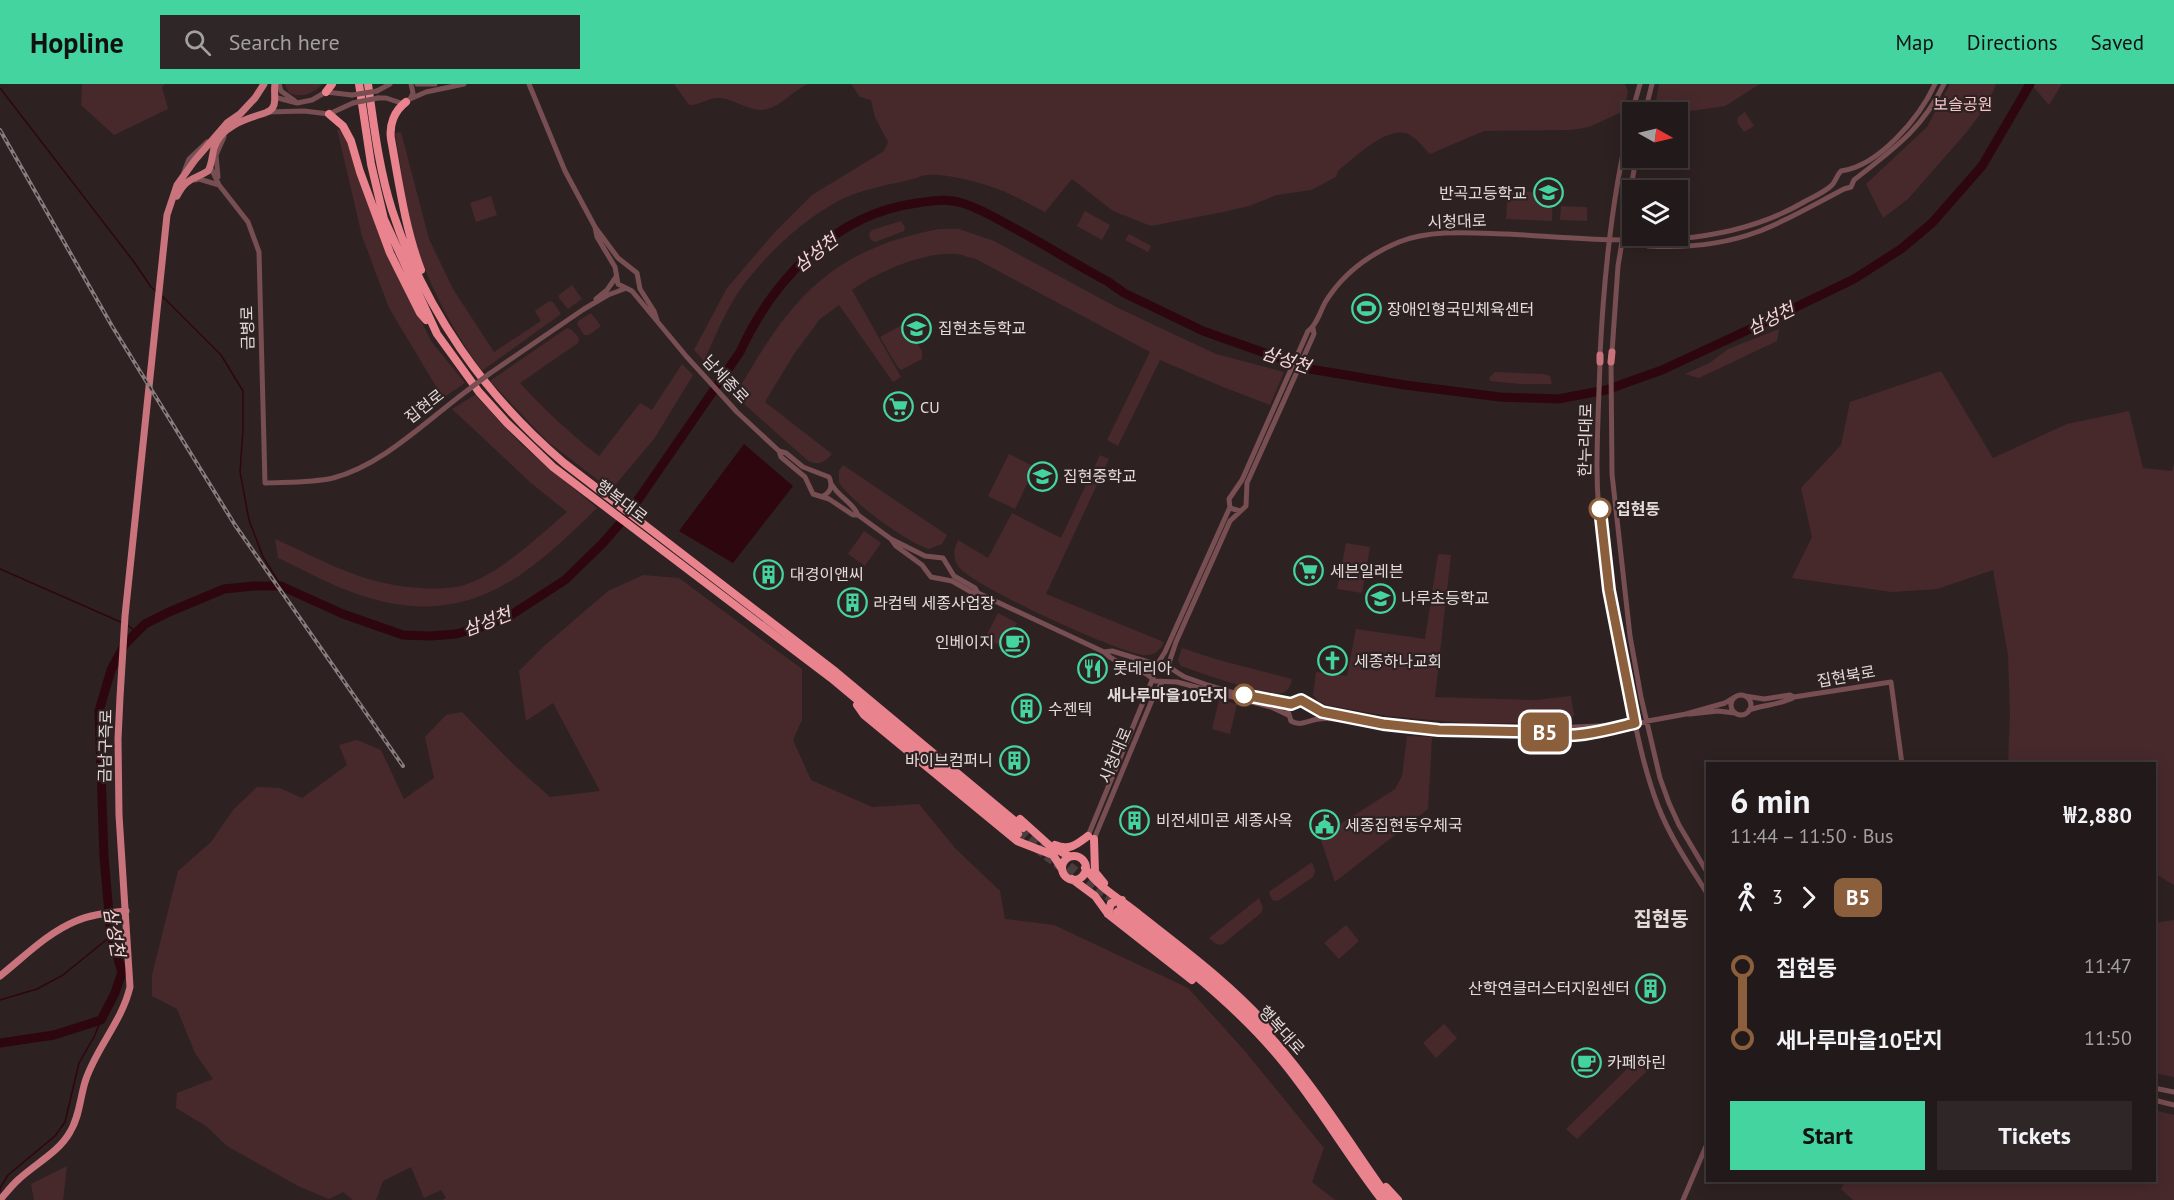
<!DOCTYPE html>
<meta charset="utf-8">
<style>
:root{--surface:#22191a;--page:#2e2627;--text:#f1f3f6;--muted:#a2a0a2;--line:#3f3839;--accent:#44d49f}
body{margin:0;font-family:"PT Sans","Noto Sans KR",sans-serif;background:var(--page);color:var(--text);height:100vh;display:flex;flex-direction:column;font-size:22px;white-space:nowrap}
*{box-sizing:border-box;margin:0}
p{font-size:20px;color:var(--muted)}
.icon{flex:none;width:33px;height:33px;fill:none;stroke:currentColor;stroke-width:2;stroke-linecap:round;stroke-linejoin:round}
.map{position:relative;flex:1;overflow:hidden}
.drawer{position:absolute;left:1706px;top:678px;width:450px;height:420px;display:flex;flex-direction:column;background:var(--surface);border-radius:0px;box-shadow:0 3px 15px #0003,0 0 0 2px var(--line)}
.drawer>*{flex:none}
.badge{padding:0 12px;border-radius:9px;font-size:21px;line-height:39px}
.needle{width:39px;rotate:98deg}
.controls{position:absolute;left:1622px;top:18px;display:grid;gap:12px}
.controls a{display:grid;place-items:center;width:66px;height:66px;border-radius:0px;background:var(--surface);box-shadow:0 3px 15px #0003,0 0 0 2px var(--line);font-size:30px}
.map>.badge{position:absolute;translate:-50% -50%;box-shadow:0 0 0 3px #fff}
.legs{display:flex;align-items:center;gap:9px;height:66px;padding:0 24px;font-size:20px}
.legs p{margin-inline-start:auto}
.summary{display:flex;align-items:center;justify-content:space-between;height:102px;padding:0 24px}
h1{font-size:33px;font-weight:800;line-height:45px}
.cta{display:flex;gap:12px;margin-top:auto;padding:12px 24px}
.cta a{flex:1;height:69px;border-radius:0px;background:var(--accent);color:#111;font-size:24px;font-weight:800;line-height:69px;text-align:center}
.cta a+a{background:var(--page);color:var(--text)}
ul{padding:0 24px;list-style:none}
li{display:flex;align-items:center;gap:21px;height:72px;font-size:22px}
li i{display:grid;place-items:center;width:9px;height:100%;margin:0 8px;background:currentColor}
li i::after{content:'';width:15px;height:15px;margin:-8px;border:4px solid;border-radius:50%;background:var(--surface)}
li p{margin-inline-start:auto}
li:first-child i{background:linear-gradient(#0000 50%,currentColor 0)}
li:last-child i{background:linear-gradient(currentColor 50%,#0000 0)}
header{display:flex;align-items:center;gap:36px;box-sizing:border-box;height:84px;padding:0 30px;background:var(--accent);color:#111}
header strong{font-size:28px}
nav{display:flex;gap:33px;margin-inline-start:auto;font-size:21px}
.search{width:420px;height:54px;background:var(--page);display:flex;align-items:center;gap:15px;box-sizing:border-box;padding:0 21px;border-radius:0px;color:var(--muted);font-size:22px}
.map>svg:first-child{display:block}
</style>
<header>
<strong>Hopline</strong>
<div class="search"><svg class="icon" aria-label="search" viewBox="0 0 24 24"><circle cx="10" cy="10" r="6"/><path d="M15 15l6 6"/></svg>Search here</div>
<nav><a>Map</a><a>Directions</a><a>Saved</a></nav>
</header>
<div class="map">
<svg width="2174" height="1116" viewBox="0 0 2174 1116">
<rect width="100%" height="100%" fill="#2e2122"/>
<path fill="#47292c" d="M82 0H165L162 3 168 25 114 51 81 21Z
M285 0H323C312 10 303 14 289 9Z
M674 0H808C793 6 779 25 762 26 748 26 735 16 721 14 709 13 701 21 689 21Z
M851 0H1625L1628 8 1624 27 1589 43 1571 46 1484 47 1430 70C1424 64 1417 55 1410 51 1389 39 1353 75 1338 87L1336 93 1311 106 1277 111 1249 122 1223 128 1151 142 1113 127 1072 95 1045 128C1031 121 1017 113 1003 107 986 100 932 84 917 94 890 101 858 105 833 120 798 140 766 171 742 203 726 225 715 253 704 277L694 266 727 204 775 148 812 111 884 67 888 58 875 33 871 16 860 13Z
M1659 0H1760L1725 22 1677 29 1654 28Z
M1950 0H1996L1988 20 1965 50 1908 115 1883 134 1866 100 1927 43Z
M2031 0H2062L2049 21Z
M1745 28 1754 42 1744 48 1737 38 1738 33Z
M337 45 341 47 349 61 391 175 431 257 465 299 443 314 389 224 362 152Z
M401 48 429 155 453 205 494 268 541 237 535 227 549 217 553 218 561 230 482 287C452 245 425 196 412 146 404 115 401 81 395 49Z
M1508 107 1553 109 1552 137 1506 135Z
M491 112 497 131 476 138 470 119Z
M1561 122 1587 123V137L1560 136Z
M1085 127 1110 141 1102 156 1077 142Z
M901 137 905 143 904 147 875 158 870 155 869 150 872 146Z
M939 145H959L994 157 1118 224 1216 270 1284 288 1270 321 1223 303 1160 276 1118 362 1107 356 1150 268 976 175C970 174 963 171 957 170 925 167 877 188 852 206L901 293 893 298 839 221 820 235 794 270 765 318 832 370C824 379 818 382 807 376L735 312C788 218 828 166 939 145Z
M1129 150 1151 162 1148 168 1125 156Z
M572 201 582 215 568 225 559 214V211Z
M591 229 601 242 589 251H584L577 240 578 237Z
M902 241H907L922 267V275L901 286 897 282 880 253Z
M567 244 572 246 579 254 578 259 520 299C545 326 570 350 599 372L640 319 652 326 682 280 693 291 654 355 611 406 547 357 490 297Z
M1779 245 1777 257 1699 294 1685 290 1711 278 1728 265Z
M1941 287 1993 374 2067 340 2129 327 2143 384 2172 387 2174 380V801L2154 789V680L2008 679 2010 630 2008 571 1993 486 1937 505 1892 508 1792 494 1812 453 1801 404 1841 361 1850 318Z
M1495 288 1543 290 1550 292 1552 300H1520L1490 297 1489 294Z
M475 311 523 362 597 424C524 496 465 547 357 510 330 501 304 486 278 474L275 455C325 477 365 502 422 504 436 505 453 505 467 500 501 489 540 451 567 428L531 399 452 325Z
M1009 370 1035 383 1015 425 988 412Z
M1100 371 1109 375 1046 510 1164 558C1160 567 1154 572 1143 571 1117 568 970 501 958 482 952 473 954 465 958 456L988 474 1012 429 1061 454Z
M843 381 947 451 942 460 929 465C903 456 856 421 839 399V387Z
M864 447 881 459 865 482 848 470Z
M1346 459 1370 463 1362 509 1337 505Z
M1438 470 1451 471 1435 613 1536 616 1571 612 1574 631 1570 637 1476 640 1388 632 1326 621 1318 617 1313 611 1316 588 1347 592 1356 545 1425 555Z
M643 491 679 494 802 585V636L793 656 811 696 872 723 919 720 955 764 1000 807 1005 835 1054 841 1188 904 1244 966 1324 1064 1312 1098 1335 1116H442L446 1114 441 1106 424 1114 411 1083 383 1097 376 1116H353L343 1108 329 1115 298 1102 227 1062 206 1042 176 1024 177 1009 213 995 195 969 177 925 152 912V891L178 787 211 758 233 726 257 703 280 704 302 714 347 681 339 661 357 656 381 666 404 715 434 694 425 653 446 631 462 628 513 680 550 713 600 707 553 619 526 637 519 587 544 562 608 507Z
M998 529 1017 539 1004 564 985 554Z
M1182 564 1215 575 1292 595C1291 601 1289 607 1282 609 1267 613 1198 588 1181 582L1178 576Z
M1219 616 1237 620 1230 650 1212 645Z
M1407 652 1432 653 1428 725 1335 798 1320 753 1395 705 1402 692Z
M1312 778 1315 787 1313 793 1278 817 1272 816 1269 808Z
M1259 814 1263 824 1261 829 1222 861 1216 860 1209 854Z
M2174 836V993L2154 989V839Z
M1346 841 1359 857 1339 875 1324 859Z
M1444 940 1457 954 1436 974 1423 959Z
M1636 976 1647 987 1577 1055 1566 1045Z
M2154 1026 2174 1031V1116H1853L1841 1105 1845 1096H2154Z
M67 1082 63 1116H34L31 1100Z"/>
<path fill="#2e060d" d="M744 360 793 402 733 479 679 447Z"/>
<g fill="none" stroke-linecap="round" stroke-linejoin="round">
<path stroke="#2e060d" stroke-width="1.5" d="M0 4 134 178 151 203 157 208
M163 213 221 271 243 307V345L240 388 249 436 263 473 281 502
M0 485 123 539
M127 541 137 548
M0 916 37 905 63 891 111 852
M0 1107V1104L8 1091 55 1052 65 1038 79 979 94 953 101 936"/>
<path stroke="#2e060d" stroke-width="9" d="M0 959 54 951 101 936 115 909 122 888 111 852 104 773 99 627 111 586 125 560 145 540 169 528 224 505 253 502H281L343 530 403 551 430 552 456 550 485 542 511 531 565 496 603 459 629 429 740 268C773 196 834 130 917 119 933 117 947 114 962 119 979 124 996 134 1012 143 1044 160 1075 180 1107 197L1124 209 1203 247 1310 285 1405 301 1500 313 1558 315 1606 306 1662 286 1761 240 1854 195 1901 165 1932 139 1982 82 2030 0"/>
<path stroke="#493d3e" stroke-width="8" stroke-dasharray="8 4" stroke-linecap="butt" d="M1023 744 1118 821
M1018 750 1079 798"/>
<path stroke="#774e51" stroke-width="5" d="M279 0 281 7 295 17
M417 0H435
M529 0 565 87 595 143
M377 7 390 0
M274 13 297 19 312 16 326 8 352 11
M378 14H386L401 19 426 8 464 0
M410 15 413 9 411 0
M267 28 304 27 329 30 353 19
M1632 28 1640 0
M1645 28 1652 0
M210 82 219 101 248 138 259 168 265 399C288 398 311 399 333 394 383 381 427 336 468 306
M184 88 189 75 207 58
M218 93 216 71 224 53
M195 96 199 95 219 101
M1642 157 1648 162C1684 164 1722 161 1757 148 1787 137 1815 120 1844 105L1851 103 1854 96C1892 66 1922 46 1944 0
M596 215 607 206 616 193
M657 236 654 227 640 205 637 189 618 174 595 143 597 153 615 183 618 200 632 207 686 272 737 328 779 367 786 369 803 383 829 393C833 401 831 408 823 412
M1612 268 1618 182 1636 74
M1600 271C1604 190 1612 108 1632 30
M1600 278C1599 313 1597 348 1597 383 1597 452 1611 522 1625 590 1634 635 1642 680 1658 722 1670 753 1689 781 1707 809
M1611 278 1612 390 1630 552 1641 613 1660 694 1669 719 1679 741 1707 788
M489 290 584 225 608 211 624 205
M779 367 781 373 805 393 813 410 829 415 853 431H858L891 455
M832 401C839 413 854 420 858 431
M1240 427 1230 424 1229 415 1242 396 1308 247C1317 241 1320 227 1326 217 1343 190 1370 170 1399 158 1432 145 1472 149 1507 150 1607 155 1713 171 1804 118 1813 113 1823 109 1831 102 1836 98 1836 92 1841 87 1879 82 1920 33 1935 0
M978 509 975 504 954 492 943 474 925 472 891 455 896 462 922 481 931 493 952 497 973 509H978L1104 568C1118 583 1142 582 1155 597L1177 598 1271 623 1288 631
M1104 568 1112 567 1155 580 1161 578C1170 582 1176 589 1185 593 1219 606 1255 615 1291 620
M1158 579 1165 568 1230 423
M1168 582 1176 558 1230 437 1246 422 1247 399 1314 250 1313 244
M1731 621a10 10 0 1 1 20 0a10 10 0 1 1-20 0Z
M1745 612 1764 615 1790 611 1794 613C1785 620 1762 621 1749 626
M1794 613 1891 598 1902 680
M1690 630 1718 627 1735 629
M1359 636C1345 638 1332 633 1319 635 1308 636 1301 643 1291 637L1288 627 1293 618 1301 616 1322 628 1383 640 1439 646 1545 648 1553 651 1609 647 1626 641 1686 630 1725 619 1733 614
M1545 648 1553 644 1620 641
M1088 752 1153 594
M1094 755 1152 616 1162 598
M2154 1004 2174 1008
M2154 1016 2174 1021
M1683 1116 1707 1060"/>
<path stroke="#c9747c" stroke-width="7" d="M267 28C279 23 273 11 275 0
M177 112C186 94 193 96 208 87 212 80 212 72 214 64 221 42 246 35 265 29
M1600 278V271
M1611 278 1612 268
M0 892C24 873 47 849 76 837 92 830 109 829 126 827
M0 1116C6 1109 12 1101 19 1095 35 1080 59 1068 70 1048 80 1032 80 1012 86 995 97 963 122 937 130 903L119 731 118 655 120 613 125 532 167 131 177 101 195 76 227 39 240 30 255 14 264 0"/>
<path stroke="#e9838d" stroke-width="8" d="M359 0 371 80 384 135 437 250 479 308 507 339 553 383 831 594 1018 750
M368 0C374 42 379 85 392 126 424 225 485 312 564 379L836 588 1023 744
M326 8 332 0
M406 18C394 27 389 41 391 55 399 99 405 144 421 186
M329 30 343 42 351 57 360 88 390 169 420 229 426 236
M857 621 864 631 1017 757 1053 771 1062 785
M1020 735 1050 762 1069 772
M1094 755 1095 788 1104 799
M1055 761C1069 767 1076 761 1088 752
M1062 784a12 12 0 1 1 24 0a12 12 0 1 1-24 0Z
M1085 784C1100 805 1122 816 1141 832 1187 868 1234 903 1273 948
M1072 795 1095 812 1108 830 1192 896
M1121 823C1174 866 1230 907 1275 958 1318 1007 1352 1063 1390 1116
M1117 828C1175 875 1236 920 1283 978 1319 1022 1347 1071 1382 1116
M1108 830 1111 819 1122 816
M1386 1103 1398 1116"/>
<defs>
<path id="rail" d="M0 46 112 242 235 441 403 682"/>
</defs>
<use href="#rail" stroke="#887d7e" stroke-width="4"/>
<use href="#rail" stroke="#2e2122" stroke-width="1.5" stroke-dasharray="4.5" stroke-linecap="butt"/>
<path stroke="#774e51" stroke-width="5" d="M352 11 377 7
M353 19 378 14
M468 306 489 290"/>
</g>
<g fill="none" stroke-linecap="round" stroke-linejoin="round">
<defs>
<path id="line-1" d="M1244 611 1291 620 1301 616 1322 628 1383 640 1439 646 1545 648C1570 657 1610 645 1635 639L1609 506 1600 425"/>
</defs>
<use href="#line-1" stroke="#fff" stroke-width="14"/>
<use href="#line-1" stroke="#8b5e3c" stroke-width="9"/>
</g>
<defs>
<symbol id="school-ring" viewBox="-11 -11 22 22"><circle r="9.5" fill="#2e2122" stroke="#44d49f" stroke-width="1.5"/><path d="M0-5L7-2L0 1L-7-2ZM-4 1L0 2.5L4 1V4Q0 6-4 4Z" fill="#44d49f"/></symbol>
<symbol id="stadium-ring" viewBox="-11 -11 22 22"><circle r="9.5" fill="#2e2122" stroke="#44d49f" stroke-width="1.5"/><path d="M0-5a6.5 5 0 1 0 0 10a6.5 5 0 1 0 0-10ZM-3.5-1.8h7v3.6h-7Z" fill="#44d49f"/></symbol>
<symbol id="supermarket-ring" viewBox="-11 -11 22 22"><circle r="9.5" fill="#2e2122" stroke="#44d49f" stroke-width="1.5"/><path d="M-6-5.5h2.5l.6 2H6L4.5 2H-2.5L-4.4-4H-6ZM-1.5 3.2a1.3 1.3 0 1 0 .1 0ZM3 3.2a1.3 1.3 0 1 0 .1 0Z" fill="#44d49f"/></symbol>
<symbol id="building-ring" viewBox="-11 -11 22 22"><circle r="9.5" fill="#2e2122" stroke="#44d49f" stroke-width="1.5"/><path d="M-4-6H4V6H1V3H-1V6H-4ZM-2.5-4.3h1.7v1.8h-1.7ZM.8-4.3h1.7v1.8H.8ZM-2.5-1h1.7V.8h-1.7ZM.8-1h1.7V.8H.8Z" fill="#44d49f"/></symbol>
<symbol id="cafe-ring" viewBox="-11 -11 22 22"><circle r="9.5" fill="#2e2122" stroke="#44d49f" stroke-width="1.5"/><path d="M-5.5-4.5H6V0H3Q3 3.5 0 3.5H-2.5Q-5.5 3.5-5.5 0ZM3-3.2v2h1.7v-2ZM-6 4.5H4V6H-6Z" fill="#44d49f"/></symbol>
<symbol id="church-ring" viewBox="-11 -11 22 22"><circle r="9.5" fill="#2e2122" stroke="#44d49f" stroke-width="1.5"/><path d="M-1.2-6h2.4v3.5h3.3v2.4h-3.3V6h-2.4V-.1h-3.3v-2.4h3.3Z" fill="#44d49f"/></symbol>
<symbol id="restaurant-ring" viewBox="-11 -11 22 22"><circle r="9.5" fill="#2e2122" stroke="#44d49f" stroke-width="1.5"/><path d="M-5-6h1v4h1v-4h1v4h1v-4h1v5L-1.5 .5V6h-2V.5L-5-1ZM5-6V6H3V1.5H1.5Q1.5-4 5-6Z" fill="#44d49f"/></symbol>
<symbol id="civic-ring" viewBox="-11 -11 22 22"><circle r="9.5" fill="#2e2122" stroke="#44d49f" stroke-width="1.5"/><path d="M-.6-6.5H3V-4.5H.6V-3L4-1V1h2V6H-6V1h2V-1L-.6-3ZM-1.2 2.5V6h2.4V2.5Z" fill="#44d49f"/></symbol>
</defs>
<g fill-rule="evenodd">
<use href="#school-ring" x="1532" y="92" width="33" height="33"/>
<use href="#stadium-ring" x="1350" y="208" width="33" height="33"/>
<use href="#school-ring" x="900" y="228" width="33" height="33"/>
<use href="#supermarket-ring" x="882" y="306" width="33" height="33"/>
<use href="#school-ring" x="1026" y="376" width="33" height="33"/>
<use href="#supermarket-ring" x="1292" y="470" width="33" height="33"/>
<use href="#building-ring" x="752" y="474" width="33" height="33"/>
<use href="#school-ring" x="1364" y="498" width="33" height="33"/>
<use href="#building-ring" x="836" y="502" width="33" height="33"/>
<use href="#cafe-ring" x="998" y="542" width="33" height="33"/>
<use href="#church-ring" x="1316" y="560" width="33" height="33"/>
<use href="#restaurant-ring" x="1076" y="568" width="33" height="33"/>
<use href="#building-ring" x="1010" y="608" width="33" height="33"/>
<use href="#building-ring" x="998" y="660" width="33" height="33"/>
<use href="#building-ring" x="1118" y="720" width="33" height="33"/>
<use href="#civic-ring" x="1308" y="724" width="33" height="33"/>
<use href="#building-ring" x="1634" y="888" width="33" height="33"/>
<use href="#cafe-ring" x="1570" y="962" width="33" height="33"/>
</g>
<g fill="#fff" stroke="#8b5e3c" stroke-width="3">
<circle cx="1600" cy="425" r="10"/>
<circle cx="1244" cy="611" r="10"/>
</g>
<g text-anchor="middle" stroke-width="4.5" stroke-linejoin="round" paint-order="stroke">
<g font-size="16" fill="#f7c5c8" stroke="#2e2122">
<text x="1963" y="26">보슬공원</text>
</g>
<g font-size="16" fill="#e3dada" stroke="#2e2122" text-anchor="start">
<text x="1527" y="115" text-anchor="end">반곡고등학교</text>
<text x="1387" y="231">장애인형국민체육센터</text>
<text x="938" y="250">집현초등학교</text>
<text x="920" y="329">CU</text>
<text x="1063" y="398">집현중학교</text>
<text x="1330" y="493">세븐일레븐</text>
<text x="790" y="496">대경이앤씨</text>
<text x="1401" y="520">나루초등학교</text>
<text x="873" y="525">라컴텍 세종사업장</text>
<text x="994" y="564" text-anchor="end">인베이지</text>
<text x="1354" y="583">세종하나교회</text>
<text x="1113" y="590">롯데리아</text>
<text x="1048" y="631">수젠텍</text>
<text x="993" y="682" text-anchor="end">바이브컴퍼니</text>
<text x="1156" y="742">비전세미콘 세종사옥</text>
<text x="1345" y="747">세종집현동우체국</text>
<text x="1630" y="910" text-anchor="end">산학연클러스터지원센터</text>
<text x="1607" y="984">카페하린</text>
</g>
<g font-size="16" fill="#e3dada" stroke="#2e2122">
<text transform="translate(1457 137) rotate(-2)" y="6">시청대로</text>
<text transform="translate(247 244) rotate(-91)" y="6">금병로</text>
<text transform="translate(726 295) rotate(47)" y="6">남세종로</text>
<text transform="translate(424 322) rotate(-38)" y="6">집현로</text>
<text transform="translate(1585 356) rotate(-89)" y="6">한누리대로</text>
<text transform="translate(622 417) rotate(37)" y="6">행복대로</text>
<text transform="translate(1846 592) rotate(-10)" y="6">집현북로</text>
<text transform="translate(105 662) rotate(-89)" y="6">금남구즉로</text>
<text transform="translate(1115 671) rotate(-67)" y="6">시청대로</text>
<text transform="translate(1282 946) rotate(48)" y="6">행복대로</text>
</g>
<g font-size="16" font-weight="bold" fill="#e3dada" stroke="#2e2122" text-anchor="start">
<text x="1616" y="431">집현동</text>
<text x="1228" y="617" text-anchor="end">새나루마을10단지</text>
</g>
<g font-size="18" font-style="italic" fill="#fad8da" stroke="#2e2122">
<text transform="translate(816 169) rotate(-38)" y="6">삼성천</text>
<text transform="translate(1771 235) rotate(-26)" y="6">삼성천</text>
<text transform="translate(1286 276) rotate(18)" y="6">삼성천</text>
<text transform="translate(487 538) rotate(-21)" y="6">삼성천</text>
<text transform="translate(114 848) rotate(80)" y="6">삼성천</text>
</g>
<g font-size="20" font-weight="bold" fill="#e3dada" stroke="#2e2122">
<text x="1661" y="842">집현동</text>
</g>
</g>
</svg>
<div class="controls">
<a><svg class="needle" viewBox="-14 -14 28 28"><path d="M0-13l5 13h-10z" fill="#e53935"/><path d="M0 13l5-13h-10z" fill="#a2a0a2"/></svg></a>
<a><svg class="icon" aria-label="layers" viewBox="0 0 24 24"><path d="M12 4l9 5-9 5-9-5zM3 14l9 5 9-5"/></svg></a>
</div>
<b class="badge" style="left:1545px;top:648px;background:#8b5e3c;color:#fff">B5</b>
<section class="drawer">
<div class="summary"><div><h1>6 min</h1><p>11:44 – 11:50 · Bus</p></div><b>₩2,880</b></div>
<div class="legs"><svg class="icon" aria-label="walk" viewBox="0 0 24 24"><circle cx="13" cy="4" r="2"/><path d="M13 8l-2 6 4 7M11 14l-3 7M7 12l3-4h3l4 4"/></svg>3<svg class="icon" aria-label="forward" viewBox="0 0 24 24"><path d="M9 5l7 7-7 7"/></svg><b class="badge" style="background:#8b5e3c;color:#fff">B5</b></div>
<ul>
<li><i style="color:#8b5e3c"></i><b>집현동</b><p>11:47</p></li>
<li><i style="color:#8b5e3c"></i><b>새나루마을10단지</b><p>11:50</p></li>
</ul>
<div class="cta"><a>Start</a><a>Tickets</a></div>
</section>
</div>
